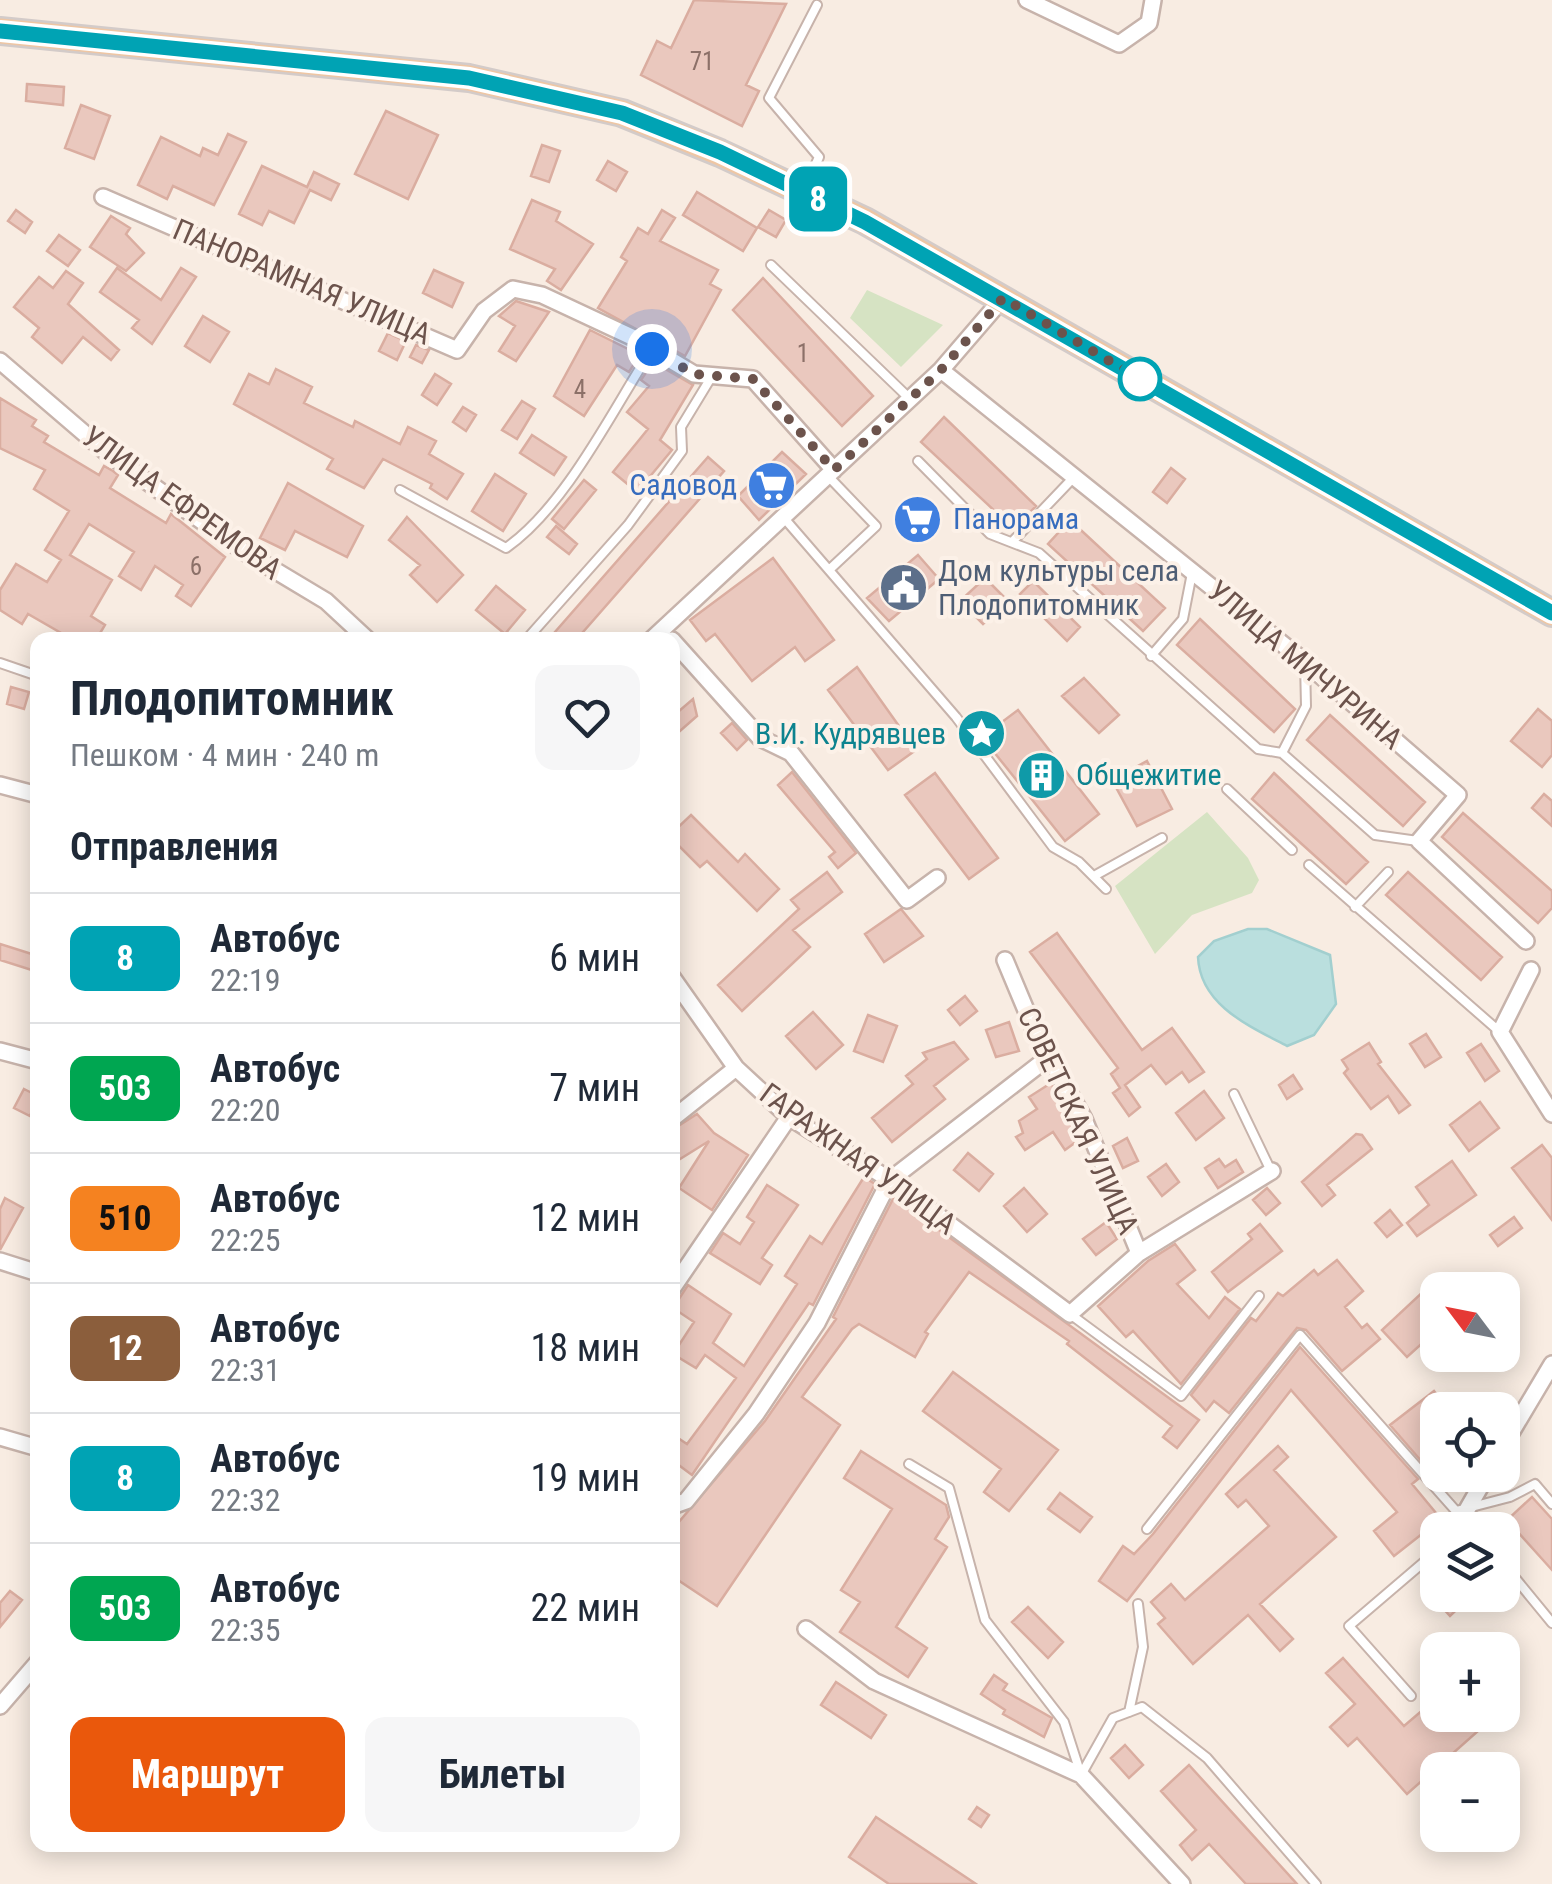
<!DOCTYPE html>
<html lang="ru">
<meta charset="utf-8">
<style>
:root{--surface:#fff;--page:#f6f6f7;--text:#1f2937;--muted:#747a83;--line:#e0e1e3;--accent:#ea580c}
body{margin:0;font-family:"Roboto Condensed",sans-serif;background:var(--page);color:var(--text);height:100vh;display:flex;flex-direction:column;font-size:38px;white-space:nowrap}
*{box-sizing:border-box;margin:0}
p{font-size:32px;color:var(--muted)}
.icon{flex:none;width:55px;height:55px;fill:none;stroke:currentColor;stroke-width:2;stroke-linecap:round;stroke-linejoin:round}
.map{position:relative;flex:1;overflow:hidden}
.sheet{position:absolute;left:30px;top:632px;width:650px;height:1220px;display:flex;flex-direction:column;background:var(--surface);border-radius:20px;box-shadow:0 5px 25px #0003}
.sheet>*{flex:none}
.badge{padding:0 20px;border-radius:15px;font-size:35px;line-height:65px}
.needle{width:65px;rotate:302deg}
.tools{position:absolute;left:1420px;top:1272px;display:grid;gap:20px}
.tools a{display:grid;place-items:center;width:100px;height:100px;border-radius:20px;background:var(--surface);box-shadow:0 5px 25px #0003;font-size:50px}
.you{position:absolute;width:50px;height:50px;margin:-25px;border:8px solid #fff;border-radius:50%;background:#1a73e8;box-shadow:0 0 0 15px #1a73e833}
.map>.badge{position:absolute;translate:-50% -50%;box-shadow:0 0 0 5px #fff}
h2{padding:0 40px;font-size:38px;line-height:90px}
.round{display:grid;place-items:center;flex:none;width:105px;height:105px;border-radius:20px;background:var(--page)}
.overview{display:flex;align-items:center;justify-content:space-between;height:170px;padding:0 40px}
h1{font-size:48px;font-weight:700;line-height:75px}
.button{display:flex;gap:20px;margin-top:auto;padding:20px 40px}
.button a{flex:1;height:115px;border-radius:20px;background:var(--accent);color:#fff;font-size:40px;font-weight:700;line-height:115px;text-align:center}
.button a+a{background:var(--page);color:var(--text)}
ul{padding:0;list-style:none}
li{display:flex;align-items:center;gap:30px;height:130px;padding:0 40px;border-top:2px solid var(--line)}
li div{flex:1}
li b{display:block;font-size:38px}
li em{font-style:normal}
li .badge{min-width:110px;font-weight:700;text-align:center}
.map>svg:first-child{display:block}
</style>
<div class="map">
<svg width="1552" height="1884" viewBox="0 0 1552 1884">
<rect width="100%" height="100%" fill="#f8ece2"/>
<path fill="#d6e3c3" d="M867 290 943 325 901 367 850 318Z
M1207 812 1248 858 1259 880 1252 893 1192 915 1155 954 1115 886Z"/>
<path fill="#badfde" stroke="#a2cfcf" stroke-width="2.5" d="M1248 929H1267L1330 955 1336 1004 1314 1035 1287 1046C1249 1026 1200 1005 1198 957L1214 941Z"/>
<path fill="#eac8be" stroke="#daada0" stroke-width="2.5" d="M694 0 786 4 746 85 759 91 742 126 641 75 657 41 671 48Z
M27 84 64 87 63 105 26 101Z
M81 105 110 116 94 159 65 148Z
M386 111 438 135 408 199 355 174Z
M228 134 246 142 214 205 173 186 167 199 138 185 161 137 200 156 203 148 218 155Z
M542 145 560 151 549 182 531 176Z
M608 161 627 172 616 191 597 180Z
M262 166 307 187 314 172 339 184 331 200 310 190 294 223 269 211 262 225 239 214Z
M697 192 757 228 743 251 683 215Z
M532 200 560 212 556 221 593 244 561 290 547 281 555 269 510 249Z
M16 210 32 222 25 233 8 221Z
M662 210 675 218 660 241 718 270 710 284 721 290 685 356 598 308 627 261 621 257 638 228 648 234Z
M769 210 786 220 776 237 758 227Z
M111 216 130 228 126 234 144 253 126 271 90 247Z
M59 235 80 250 68 266 47 251Z
M117 268 161 300 181 268 196 277 152 344 132 328 139 320 100 292Z
M434 270 463 283 452 307 423 293Z
M66 271 83 283 68 304 119 350 111 360 83 337 62 363 32 337 39 328 14 307 39 277 53 288Z
M763 278 873 396 842 426 733 310Z
M516 301 549 312 516 361 499 351 515 326 499 316Z
M203 316 229 332 210 362 185 346Z
M590 330 640 355 629 372 617 365 584 416 554 396Z
M388 333 406 341 397 360 379 351Z
M416 345 429 350 422 363 410 357Z
M653 362 693 385 660 440 672 450 637 492 613 472 648 429 627 412 649 386 641 380Z
M276 369 312 387 304 403 353 427 355 421 400 444 408 427 436 441 429 454 463 474 447 499 430 488 432 484 383 459 364 488 327 469 333 459 234 404 249 374 269 384Z
M435 374 451 384 437 405 422 395Z
M0 398 36 420 32 426 48 436 44 442 99 475 104 466 113 471 118 475 110 488 166 523 171 514 225 557 191 606 176 596 183 585 155 566 141 590 119 576 134 552 89 524 70 555 112 580 91 616 105 625 96 640H57L61 633 28 614 22 624 0 610V590L16 564 47 582 61 560 45 550 69 511 34 489 45 470 0 448Z
M522 401 535 409 517 439 502 430Z
M463 407 476 415 466 431 453 422Z
M944 417 1036 506 1014 529 921 442Z
M532 435 566 457 554 475 520 453Z
M782 452 806 474 759 520 738 496Z
M708 457 724 471 576 640H548Z
M1171 468 1185 479 1167 503 1153 492Z
M495 474 526 494 503 531 472 511Z
M584 480 596 490 564 529 552 519Z
M288 483 363 526 347 557 295 531 285 550 260 538Z
M913 498 938 526 922 539 898 512Z
M407 517 463 575 437 602 410 575 420 565 389 540Z
M1070 520 1165 608 1143 631 1048 544Z
M556 526 577 544 569 554 547 537Z
M918 555 939 579 889 621 867 598Z
M773 558 834 640 805 661 795 647 752 681 715 634 706 641 690 620Z
M985 578 1008 601 983 624 960 601Z
M1033 581 1080 627 1067 641 1020 594Z
M496 586 525 610 505 634 476 610Z
M1200 619 1295 709 1274 732 1177 645Z
M857 667 916 750 888 770 828 690Z
M1084 678 1119 715 1099 733 1062 696Z
M11 687 29 692 24 709 7 704Z
M693 699 697 716 672 738V717Z
M1538 709 1552 721V755L1542 767 1511 741Z
M1018 710 1099 814 1065 841 982 737Z
M1330 715 1425 802 1403 826 1307 740Z
M732 723 747 740 737 750 721 733Z
M1147 761 1172 809 1137 826 1112 780Z
M792 772 856 853 838 868 829 857 835 852 778 785Z
M935 773 998 858 969 879 905 795Z
M1274 773 1368 862 1346 884 1252 799Z
M1544 794 1552 801V826L1532 808Z
M1463 813 1552 891V908L1538 923 1442 837Z
M691 815 738 862 745 854 779 889 757 911 707 861 700 867 672 839V833Z
M827 872 842 892 793 930 810 947 742 1011 718 985 799 909 791 900Z
M1408 872 1502 957 1481 980 1386 895Z
M901 909 923 936 884 962 865 934Z
M1057 933 1142 1050 1172 1028 1204 1072 1189 1082 1182 1072 1166 1084 1151 1065 1125 1085 1140 1107 1129 1116 1113 1093 1120 1088 1111 1074 1118 1068 1030 952Z
M0 944 38 956V972L0 960Z
M965 996 977 1011 960 1025 948 1010Z
M813 1012 843 1045 816 1069 786 1036Z
M868 1015 897 1026 883 1062 854 1051Z
M1009 1022 1019 1051 996 1057 986 1030Z
M1426 1034 1441 1057 1425 1067 1410 1044Z
M954 1042 968 1059 934 1086 945 1099 892 1142 872 1118 913 1084 906 1076 927 1059 923 1053Z
M1369 1043 1381 1062 1378 1064 1410 1105 1399 1113 1388 1096 1371 1109 1344 1073 1348 1069 1342 1060Z
M1481 1044 1499 1071 1485 1081 1467 1053Z
M1293 1075 1302 1089 1287 1099 1279 1085Z
M1051 1083 1080 1139 1065 1150 1053 1132 1025 1150 1016 1137 1023 1133 1019 1121 1037 1109 1029 1097Z
M24 1089 38 1096 30 1116 14 1108Z
M1204 1091 1224 1118 1196 1140 1176 1113Z
M1480 1102 1499 1128 1469 1151 1450 1125Z
M697 1114 714 1133 748 1155 712 1210 679 1188 709 1141 672 1164V1130Z
M1356 1134 1362 1135 1372 1149 1327 1185 1335 1195 1322 1206 1302 1182Z
M1127 1138 1138 1161 1123 1168 1113 1146Z
M1542 1145 1552 1158V1220L1512 1168Z
M968 1153 993 1174 979 1191 954 1170Z
M1219 1159 1225 1167 1236 1160 1243 1172 1218 1188 1205 1168Z
M1452 1161 1476 1195 1417 1236 1407 1223 1429 1205 1416 1187Z
M1166 1164 1179 1182 1162 1196 1148 1177Z
M864 1177 875 1184 813 1305 809 1303 692 1475 672 1460V1434L687 1444 736 1378 705 1355 696 1368 673 1354 694 1322 673 1308 688 1285 731 1314 713 1343 744 1366 797 1284 785 1276 810 1236 822 1244Z
M767 1185 798 1205 762 1258 772 1265 760 1284 710 1253 723 1233 740 1244 754 1222 747 1217Z
M1024 1188 1047 1214 1027 1232 1004 1206Z
M1267 1188 1280 1203 1266 1215 1253 1200Z
M894 1197 1199 1420 1177 1448 1163 1437 1172 1426 1067 1344 1069 1341 969 1272 925 1332 928 1334 915 1357 859 1324 852 1329 802 1397 840 1425 717 1606 672 1576V1530L765 1421 836 1319 833 1317Z
M5 1198 23 1208 0 1250V1209Z
M1390 1210 1402 1225 1387 1237 1375 1223Z
M1514 1217 1522 1228 1498 1246 1490 1235Z
M1106 1222 1117 1239 1096 1255 1083 1239Z
M1260 1224 1282 1251 1228 1292 1212 1272 1252 1239 1248 1234Z
M1175 1244 1195 1270 1177 1284 1209 1318 1225 1297 1240 1309 1181 1384 1133 1331 1126 1337 1098 1306 1148 1261Z
M1337 1260 1363 1291 1345 1307 1362 1328 1367 1324 1380 1339 1342 1371 1306 1330 1297 1328 1229 1413 1214 1401 1206 1411 1191 1395 1251 1318 1256 1321 1278 1293 1283 1296 1314 1270 1318 1275Z
M1438 1287V1329L1407 1357 1382 1330 1427 1288 1431 1293Z
M1300 1347 1418 1479 1412 1484 1441 1519 1394 1556 1374 1531 1397 1512 1291 1390 1127 1601 1099 1581 1123 1546 1134 1554 1153 1534Z
M953 1372 1058 1450 1009 1511 984 1492 1001 1469 923 1411Z
M1434 1391 1449 1410H1438V1452L1423 1463 1390 1425Z
M1278 1446 1288 1457 1274 1470 1336 1537 1260 1604 1293 1639 1280 1651 1248 1615 1193 1664 1158 1624 1165 1618 1151 1602 1171 1584 1185 1600 1269 1526 1246 1500 1238 1507 1226 1494Z
M861 1451 946 1505 949 1517 935 1539 947 1547 896 1627 927 1648 908 1677 840 1632 860 1602 841 1590 892 1509 844 1478Z
M1060 1493 1092 1517 1080 1532 1048 1509Z
M1532 1497 1552 1519V1570L1507 1520Z
M10 1591 22 1600 0 1627V1603Z
M1431 1595H1472L1450 1616Z
M1028 1607 1063 1642 1048 1658 1012 1622Z
M1343 1658 1404 1726 1438 1697V1715H1496L1407 1794 1357 1738 1348 1746 1330 1727 1355 1704 1326 1673Z
M994 1675 1007 1684 1003 1690 1052 1718 1044 1737 1003 1714 1005 1710 981 1694Z
M836 1682 886 1715 871 1738 821 1705Z
M1125 1745 1143 1765 1129 1778 1111 1758Z
M1189 1765 1297 1884H1246L1209 1844 1192 1860 1180 1845 1196 1830 1161 1791Z
M977 1807 989 1815 981 1827 969 1819Z
M876 1817 976 1884H889L849 1857Z"/>
<g fill="none" stroke-linecap="round" stroke-linejoin="round">
<defs>
<path id="service" d="M805 188 819 157 769 98 817 5
M771 265 910 399
M918 461 990 534 1039 553 1258 749 1282 753 1375 835 1418 841
M828 476 876 526 829 570
M400 490 506 548C566 506 612 411 652 349
M784 518 956 717 1053 847 1079 862 1106 889
M1012 542 1075 476
M526 640 628 525 682 451 681 427 712 376
M1151 656 1183 619 1192 573
M0 663 35 675
M1282 753 1306 706 1305 663
M1227 789 1292 850
M1309 865 1500 1032
M1094 876 1162 838
M1355 907 1388 872
M1234 1094 1271 1171
M1070 1314 1181 1396 1259 1296
M909 1464 949 1488 985 1620 1064 1722 1081 1775 1113 1718 1142 1707 1207 1758 1316 1884
M1464 1509 1479 1530
M1147 1529 1300 1335 1456 1511 1510 1497 1535 1484 1552 1504
M1452 1530 1456 1511
M1502 1562 1552 1623
M1411 1696 1349 1626 1438 1550
M1129 1712 1143 1647 1138 1604"/>
<path id="minor" d="M1027 0 1119 44 1149 23 1153 0
M103 197 457 350 484 311 513 289 542 295 634 338 694 374 753 379 834 470
M0 361 106 452 246 553 326 601 368 640
M941 370 1305 662 1458 795 1419 841 1526 941
M651 640 941 370 1003 298
M672 640 760 738 791 753 907 900 937 878
M0 785 38 795
M1531 970 1500 1032 1552 1114
M672 977 736 1068 789 1117 890 1180 1070 1314 1139 1253 1084 1119 1036 1034 1005 960
M0 1051 38 1061
M672 1119 736 1068
M1139 1253 1272 1171
M0 1261 38 1273
M672 1289 789 1117
M0 1437 38 1448
M1502 1448 1552 1364
M672 1506 686 1501 756 1414 817 1323 890 1180 1049 1057
M1468 1508 1487 1475
M806 1629 874 1681 1081 1775 1182 1884
M0 1706 38 1662"/>
<path id="primary" d="M0 31 469 78 622 113 720 153 865 221 1552 613"/>
</defs>
<use href="#service" stroke="#c7b3ab" stroke-width="12"/>
<use href="#minor" stroke="#c7b3ab" stroke-width="20"/>
<use href="#primary" stroke="#d3cbc9" stroke-width="30"/>
<use href="#service" stroke="#fff" stroke-width="8"/>
<use href="#minor" stroke="#fff" stroke-width="15"/>
<use href="#primary" stroke="#efc6a3" stroke-width="25"/>
</g>
<g fill="none" stroke-linecap="round" stroke-linejoin="round">
<defs>
<path id="line" d="M0 31 469 78 622 113 720 152 865 222 1552 613"/>
</defs>
<use href="#line" stroke="#fff" stroke-width="22"/>
<use href="#line" stroke="#00a3b4" stroke-width="15"/>
<path stroke="#6c534c" stroke-width="10" stroke-dasharray="0 18" d="M652 349 694 374 753 379 834 470 941 370 1003 298 1140 379"/>
</g>
<defs>
<symbol id="supermarket-disc" viewBox="-11 -11 22 22"><circle r="9.5" fill="#3f7fe0" stroke="#fcf1e8"/><path d="M-6-5.5h2.5l.6 2H6L4.5 2H-2.5L-4.4-4H-6ZM-1.5 3.2a1.3 1.3 0 1 0 .1 0ZM3 3.2a1.3 1.3 0 1 0 .1 0Z" fill="#fff"/></symbol>
<symbol id="civic-disc" viewBox="-11 -11 22 22"><circle r="9.5" fill="#5c6f8a" stroke="#fcf1e8"/><path d="M-.6-6.5H3V-4.5H.6V-3L4-1V1h2V6H-6V1h2V-1L-.6-3ZM-1.2 2.5V6h2.4V2.5Z" fill="#fff"/></symbol>
<symbol id="sight-disc" viewBox="-11 -11 22 22"><circle r="9.5" fill="#0f9aa8" stroke="#fcf1e8"/><path d="M0-6L1.8-2.2L6-1.7L2.9 1.2L3.7 5.4L0 3.3L-3.7 5.4L-2.9 1.2L-6-1.7L-1.8-2.2Z" fill="#fff"/></symbol>
<symbol id="building-disc" viewBox="-11 -11 22 22"><circle r="9.5" fill="#0f9aa8" stroke="#fcf1e8"/><path d="M-4-6H4V6H1V3H-1V6H-4ZM-2.5-4.3h1.7v1.8h-1.7ZM.8-4.3h1.7v1.8H.8ZM-2.5-1h1.7V.8h-1.7ZM.8-1h1.7V.8H.8Z" fill="#fff"/></symbol>
</defs>
<g fill-rule="evenodd">
<use href="#supermarket-disc" x="744" y="458" width="55" height="55"/>
<use href="#supermarket-disc" x="890" y="492" width="55" height="55"/>
<use href="#civic-disc" x="876" y="560" width="55" height="55"/>
<use href="#sight-disc" x="954" y="706" width="55" height="55"/>
<use href="#building-disc" x="1014" y="748" width="55" height="55"/>
</g>
<circle fill="#fff" stroke="#00a3b4" stroke-width="5" cx="1140" cy="379" r="20"/>
<g text-anchor="middle" stroke-width="8" stroke-linejoin="round" paint-order="stroke">
<g font-size="25" fill="#8c7068">
<text x="702" y="70">71</text>
<text x="803" y="362">1</text>
<text x="580" y="398">4</text>
<text x="196" y="575">6</text>
</g>
<g font-size="30" fill="#6c534c" stroke="#fcf1e8">
<text transform="translate(302 282) rotate(23)" y="10">ПАНОРАМНАЯ УЛИЦА</text>
<text transform="translate(182 503) rotate(36)" y="10">УЛИЦА ЕФРЕМОВА</text>
<text transform="translate(1305 665) rotate(40)" y="10">УЛИЦА МИЧУРИНА</text>
<text transform="translate(1078 1121) rotate(65)" y="10">СОВЕТСКАЯ УЛИЦА</text>
<text transform="translate(858 1159) rotate(36)" y="10">ГАРАЖНАЯ УЛИЦА</text>
</g>
<g font-size="30" fill="#366cbe" stroke="#fcf1e8" text-anchor="end">
<text x="737" y="495">Садовод</text>
<text x="953" y="529" text-anchor="start">Панорама</text>
</g>
<g font-size="30" fill="#4e5e75" stroke="#fcf1e8" text-anchor="start">
<text x="938" y="581">Дом культуры села<tspan x="938" dy="34">Плодопитомник</tspan></text>
</g>
<g font-size="30" fill="#0d838f" stroke="#fcf1e8" text-anchor="end">
<text x="946" y="744">В.И. Кудрявцев</text>
<text x="1076" y="785" text-anchor="start">Общежитие</text>
</g>
</g>
</svg>
<div class="tools">
<a><svg class="needle" viewBox="-14 -14 28 28"><path d="M0-13l5 13h-10z" fill="#e53935"/><path d="M0 13l5-13h-10z" fill="#747a83"/></svg></a>
<a><svg class="icon" aria-label="locate" viewBox="0 0 24 24"><circle cx="12" cy="12" r="6"/><path d="M12 2v4M12 18v4M2 12h4M18 12h4"/></svg></a>
<a><svg class="icon" aria-label="layers" viewBox="0 0 24 24"><path d="M12 4l9 5-9 5-9-5zM3 14l9 5 9-5"/></svg></a>
<a>+</a>
<a>−</a>
</div>
<div class="you" style="left:652px;top:349px"></div>
<b class="badge" style="left:818px;top:199px;background:#00a3b4;color:#fff">8</b>
<section class="sheet">
<div class="overview"><div><h1>Плодопитомник</h1><p>Пешком · 4 мин · 240 m</p></div><a class="round"><svg class="icon" aria-label="heart" viewBox="0 0 24 24"><path d="M12 20l-8-8c-3-5 5-10 8-4 3-6 11-1 8 4z"/></svg></a></div>
<h2>Отправления</h2>
<ul>
<li><span class="badge" style="background:#00a3b4;color:#fff">8</span><div><b>Автобус</b><p>22:19</p></div><em>6 мин</em></li>
<li><span class="badge" style="background:#00a651;color:#fff">503</span><div><b>Автобус</b><p>22:20</p></div><em>7 мин</em></li>
<li><span class="badge" style="background:#f58220;color:#111">510</span><div><b>Автобус</b><p>22:25</p></div><em>12 мин</em></li>
<li><span class="badge" style="background:#8b5e3c;color:#fff">12</span><div><b>Автобус</b><p>22:31</p></div><em>18 мин</em></li>
<li><span class="badge" style="background:#00a3b4;color:#fff">8</span><div><b>Автобус</b><p>22:32</p></div><em>19 мин</em></li>
<li><span class="badge" style="background:#00a651;color:#fff">503</span><div><b>Автобус</b><p>22:35</p></div><em>22 мин</em></li>
</ul>
<div class="button"><a>Маршрут</a><a>Билеты</a></div>
</section>
</div>
